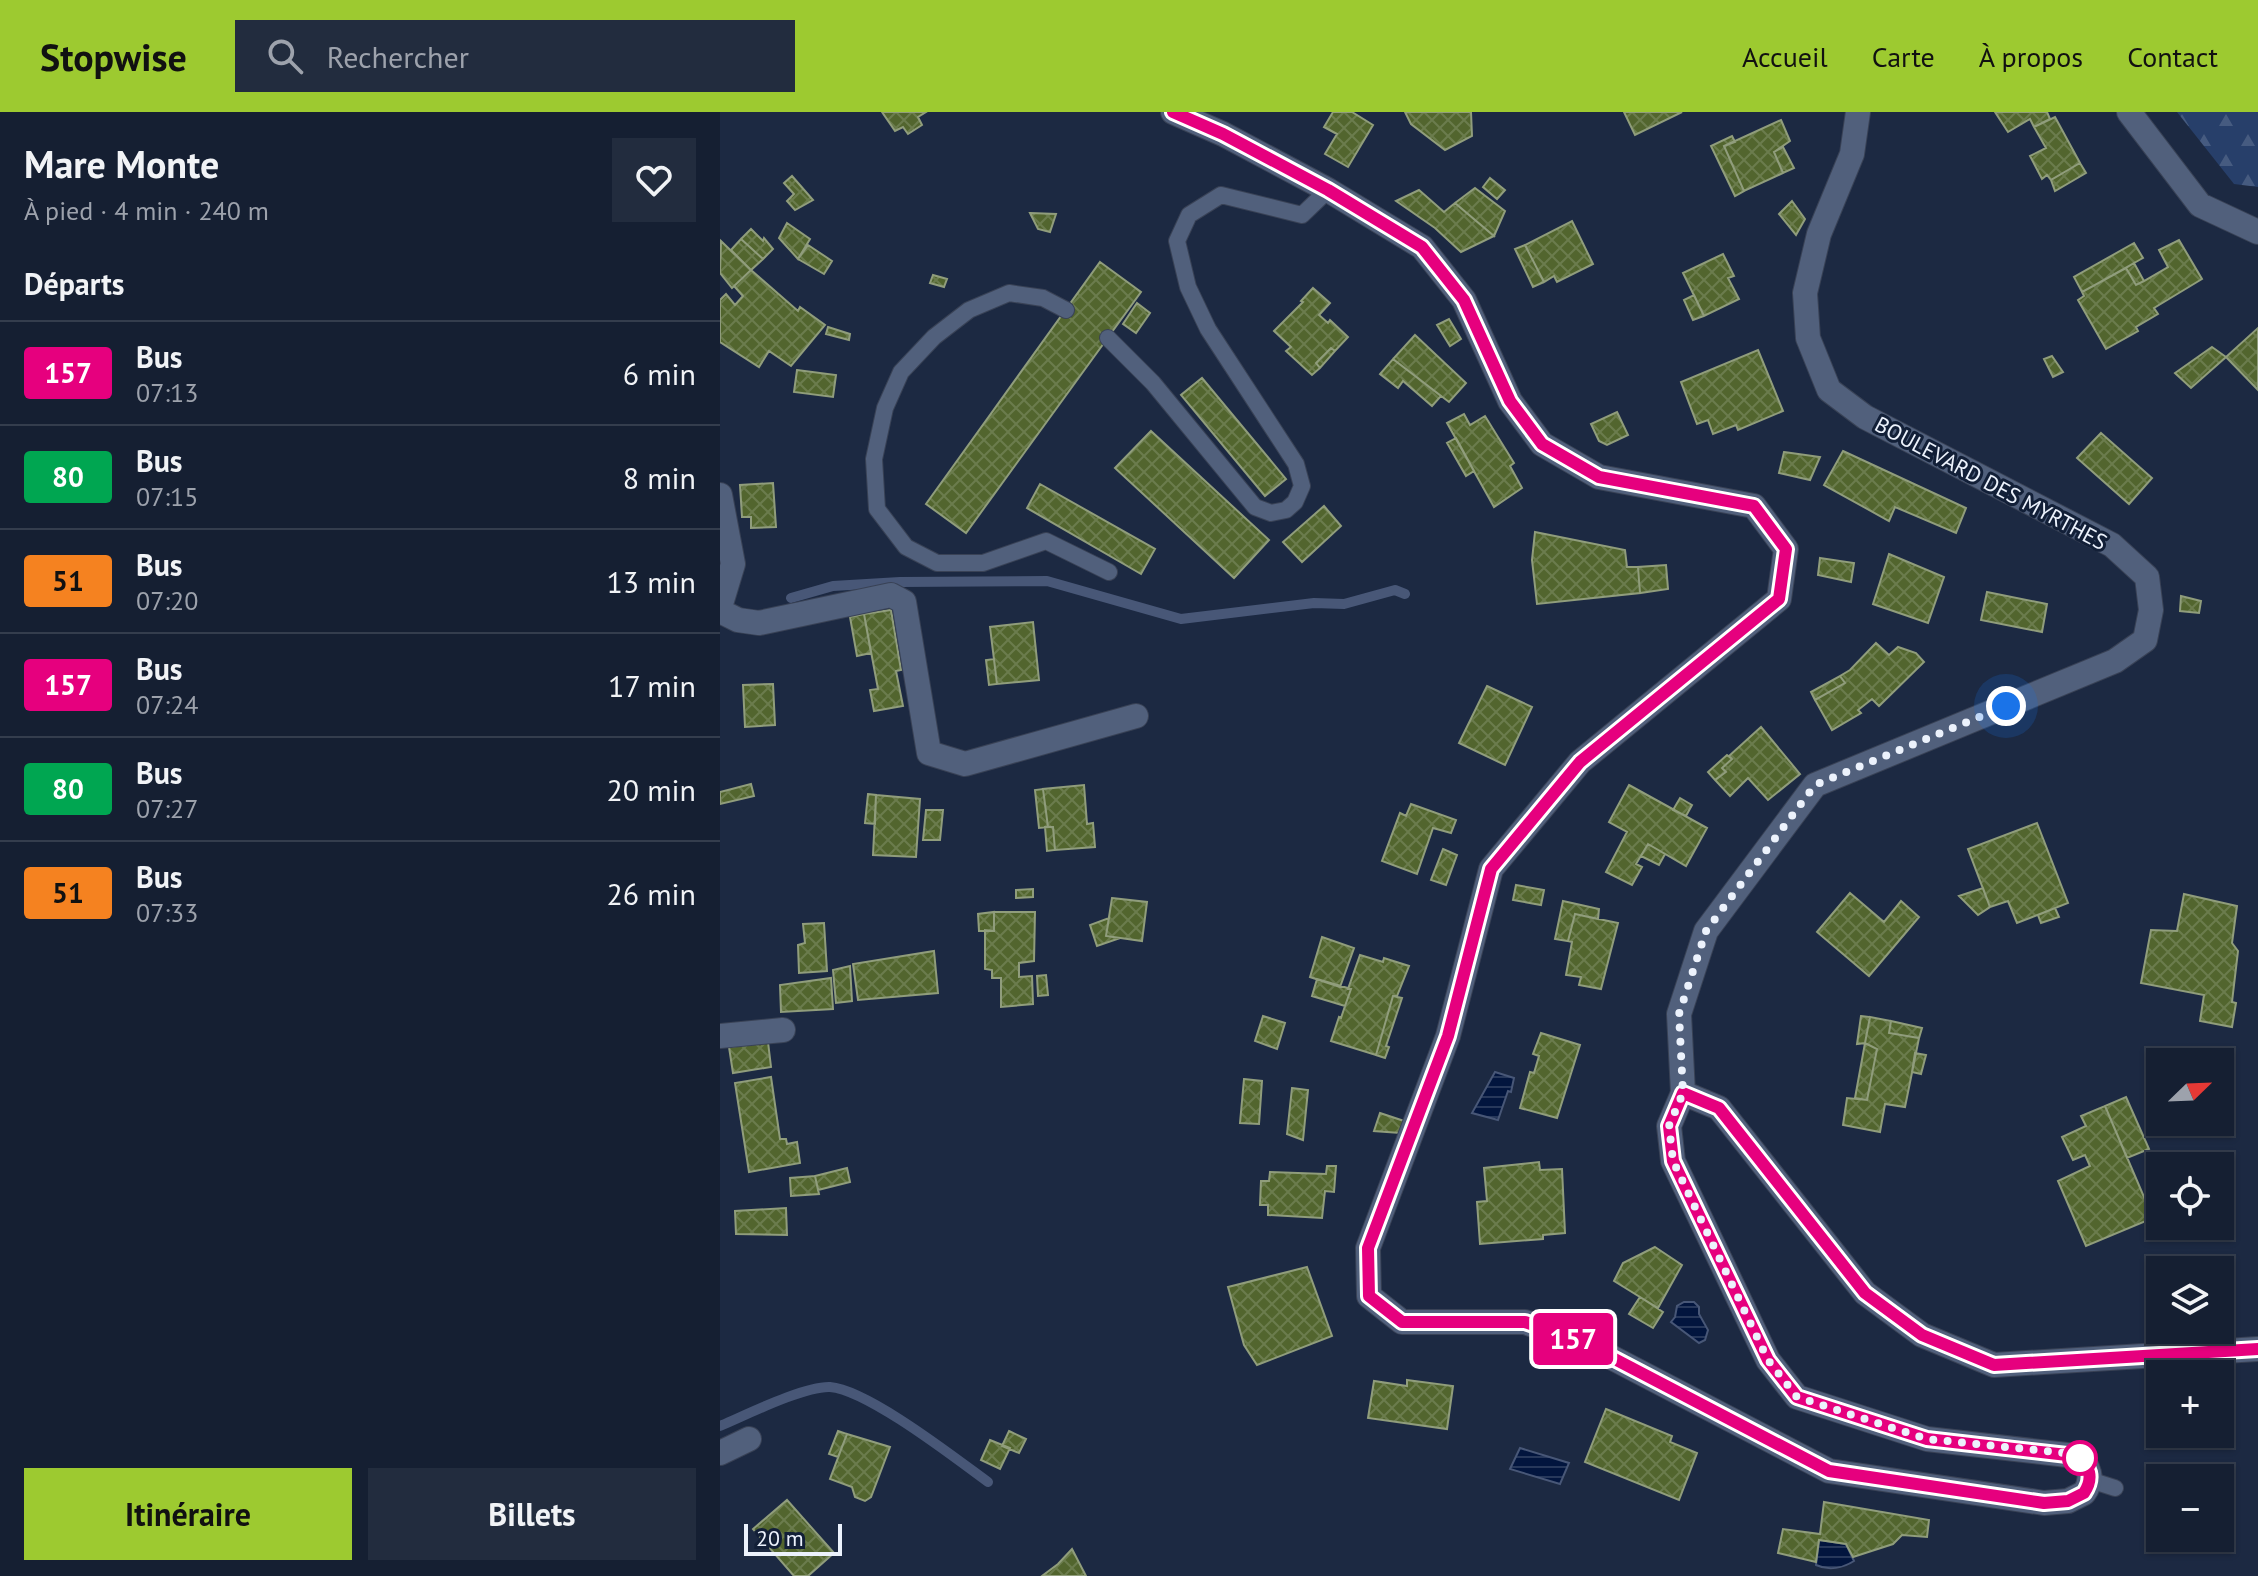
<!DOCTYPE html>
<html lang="fr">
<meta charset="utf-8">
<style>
:root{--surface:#151f32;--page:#222c3e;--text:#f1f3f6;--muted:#9da2ac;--line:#343d4d;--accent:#9dca30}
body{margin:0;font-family:"PT Sans",sans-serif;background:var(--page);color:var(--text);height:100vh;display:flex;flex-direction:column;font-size:30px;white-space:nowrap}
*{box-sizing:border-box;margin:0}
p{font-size:26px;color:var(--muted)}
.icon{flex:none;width:44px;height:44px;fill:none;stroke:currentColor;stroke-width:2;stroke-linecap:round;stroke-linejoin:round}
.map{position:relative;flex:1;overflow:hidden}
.drawer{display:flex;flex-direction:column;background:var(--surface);width:720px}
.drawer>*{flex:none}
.badge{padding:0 16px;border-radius:6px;font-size:28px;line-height:52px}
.needle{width:52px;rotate:67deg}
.tools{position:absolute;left:1426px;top:936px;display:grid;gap:16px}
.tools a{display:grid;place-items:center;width:88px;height:88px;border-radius:0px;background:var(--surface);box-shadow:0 2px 6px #0004,0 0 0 2px var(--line);font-size:40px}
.scale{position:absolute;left:24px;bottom:20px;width:98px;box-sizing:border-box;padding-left:8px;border:4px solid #ecf2fc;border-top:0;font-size:22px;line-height:28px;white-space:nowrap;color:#ecf2fc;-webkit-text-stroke:6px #121f37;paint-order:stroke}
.you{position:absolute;width:40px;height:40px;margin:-20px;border:6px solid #fff;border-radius:50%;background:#1a73e8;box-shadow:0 0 0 12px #1a73e833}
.map>.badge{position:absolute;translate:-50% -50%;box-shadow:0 0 0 4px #fff}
h2{padding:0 24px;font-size:30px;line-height:72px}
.round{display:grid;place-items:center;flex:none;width:84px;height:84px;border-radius:0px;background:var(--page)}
.headline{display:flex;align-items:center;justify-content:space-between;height:136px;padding:0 24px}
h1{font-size:38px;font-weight:600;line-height:60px}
.action{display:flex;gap:16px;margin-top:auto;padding:16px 24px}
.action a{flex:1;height:92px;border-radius:0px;background:var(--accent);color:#111;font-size:32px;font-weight:600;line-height:92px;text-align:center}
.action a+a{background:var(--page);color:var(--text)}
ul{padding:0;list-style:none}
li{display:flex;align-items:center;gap:24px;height:104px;padding:0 24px;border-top:2px solid var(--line)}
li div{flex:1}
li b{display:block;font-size:30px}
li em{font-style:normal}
li .badge{min-width:88px;font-weight:700;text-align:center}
header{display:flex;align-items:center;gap:48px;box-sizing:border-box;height:112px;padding:0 40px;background:var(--accent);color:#111}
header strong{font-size:38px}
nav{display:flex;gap:44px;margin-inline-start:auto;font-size:28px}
.search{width:560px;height:72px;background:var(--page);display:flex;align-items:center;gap:20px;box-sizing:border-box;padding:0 28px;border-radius:0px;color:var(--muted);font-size:30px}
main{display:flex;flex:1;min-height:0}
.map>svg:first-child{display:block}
</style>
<header>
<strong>Stopwise</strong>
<div class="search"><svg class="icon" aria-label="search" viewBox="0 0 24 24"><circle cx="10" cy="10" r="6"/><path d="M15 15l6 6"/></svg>Rechercher</div>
<nav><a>Accueil</a><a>Carte</a><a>À propos</a><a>Contact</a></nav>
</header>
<main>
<section class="drawer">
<div class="headline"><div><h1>Mare Monte</h1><p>À pied · 4 min · 240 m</p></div><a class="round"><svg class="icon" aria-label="heart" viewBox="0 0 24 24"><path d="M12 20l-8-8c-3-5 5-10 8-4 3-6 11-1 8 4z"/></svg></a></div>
<h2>Départs</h2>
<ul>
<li><span class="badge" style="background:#e6007e;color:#fff">157</span><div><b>Bus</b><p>07:13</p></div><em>6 min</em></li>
<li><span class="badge" style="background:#00a651;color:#fff">80</span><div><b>Bus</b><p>07:15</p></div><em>8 min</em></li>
<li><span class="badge" style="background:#f58220;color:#111">51</span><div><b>Bus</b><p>07:20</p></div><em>13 min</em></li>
<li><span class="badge" style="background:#e6007e;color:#fff">157</span><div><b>Bus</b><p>07:24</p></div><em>17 min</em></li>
<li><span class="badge" style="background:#00a651;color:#fff">80</span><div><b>Bus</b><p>07:27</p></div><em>20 min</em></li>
<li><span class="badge" style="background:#f58220;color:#111">51</span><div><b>Bus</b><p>07:33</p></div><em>26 min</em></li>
</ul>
<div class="action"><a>Itinéraire</a><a>Billets</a></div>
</section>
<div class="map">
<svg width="1538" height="1464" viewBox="0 0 1538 1464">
<defs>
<pattern id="forest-firs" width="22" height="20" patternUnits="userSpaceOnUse" patternTransform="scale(2)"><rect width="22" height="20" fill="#273f6a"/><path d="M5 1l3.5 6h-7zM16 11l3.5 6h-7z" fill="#465b80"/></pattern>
<pattern id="water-rules" width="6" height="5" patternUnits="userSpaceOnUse" patternTransform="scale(2)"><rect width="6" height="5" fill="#02153e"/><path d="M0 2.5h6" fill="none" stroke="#27385b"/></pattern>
<pattern id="building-cross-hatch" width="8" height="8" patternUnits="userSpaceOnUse" patternTransform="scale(2)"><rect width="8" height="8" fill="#52652e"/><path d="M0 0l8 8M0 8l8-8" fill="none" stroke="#6b7c4d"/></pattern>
</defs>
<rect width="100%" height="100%" fill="#1c2942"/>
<path fill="url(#forest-firs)" d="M1457 0H1538V75L1514 72Z"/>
<path fill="url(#water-rules)" stroke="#485777" stroke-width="2" d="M775 960 794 966 791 980 788 979 778 1008 752 1001Z
M964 1190H974L979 1195V1202L988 1218 985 1228 979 1231 951 1210 955 1205 957 1194Z
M800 1336 849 1351 840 1372 790 1357Z
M1099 1428 1126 1432 1134 1449C1123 1456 1109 1459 1096 1453Z"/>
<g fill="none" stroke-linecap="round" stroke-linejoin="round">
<path stroke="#485777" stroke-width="10" d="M71 486 113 474 180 470 327 469 461 507 594 491 624 492 675 478 685 482
M0 1314C26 1303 84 1274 110 1275 148 1278 235 1346 268 1370"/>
</g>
<path fill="url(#building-cross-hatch)" stroke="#909d7c" stroke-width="2" d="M162 0H206L198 5 202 13 188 22 183 15 175 19Z
M613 0H632L653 13 628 55 605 42 617 22 604 15Z
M685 0H751L752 24 725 38 691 12Z
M904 0H962L915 23Z
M1275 0H1327L1330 7 1314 15 1310 7 1288 20Z
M1335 5 1360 51 1331 68 1327 63 1322 67 1310 44 1326 36 1314 15Z
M1061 8 1070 29 1054 40 1063 61 1024 79 1004 34Z
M1012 24 1015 30 1004 34 1024 79 1015 84 991 34Z
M1063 35 1074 56 1063 61 1054 40Z
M1360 51 1366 61 1335 79 1331 68Z
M72 64 93 88 75 98 67 89 74 82 64 71Z
M770 66 785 78 777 87 763 75Z
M755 76 785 99 774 124 735 91Z
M699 78 724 100 735 91 774 124 741 140 715 116 676 89Z
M1072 89 1085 107 1076 123 1059 102Z
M310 101 336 102 330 120 318 117Z
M852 109 873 152 837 170 834 164 824 170 805 133Z
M67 111 90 127 78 147 59 126Z
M31 117 43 129 44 126 53 137 43 147 21 127Z
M21 127 43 147 31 158 11 138Z
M1459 128 1482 167 1434 196 1438 202 1416 215 1418 219 1386 237 1358 188 1364 184 1362 180 1406 156 1416 173 1424 169 1448 155 1439 138Z
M1 129 31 158 12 176 0 161Z
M1414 131 1423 146 1362 180 1354 165Z
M88 133 112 149 104 162 78 147Z
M805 133 824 170 813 175 795 137Z
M1003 142 1014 164 1008 166 1019 187 984 204 963 161Z
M380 150 421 180 246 421 206 392Z
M1414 151 1424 169 1416 173 1406 156Z
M31 158 78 199 80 195 105 213 71 254 49 239 39 255 0 230V188L6 182 15 193 23 184 14 174Z
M213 163 227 167 224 175 210 171Z
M593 176 610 191 599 203 608 211 610 208 628 225 615 239 611 236 596 251 600 256 592 263 566 239 571 235 554 219 583 190 581 189Z
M974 183 984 204 973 208 964 188Z
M417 191 430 201 416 221 403 212Z
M729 207 741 227 730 234 717 213Z
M108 215 130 222 129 228 106 222Z
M1538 216V278L1506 245Z
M695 223 746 271 729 290 673 247Z
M1492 235 1506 245 1471 276 1455 261Z
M611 236 615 239 600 256 596 251Z
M1038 238 1063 299 1018 318 1016 313 993 322 988 308 977 312 961 270Z
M1332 244 1343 260 1333 265 1324 247Z
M673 247 721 284 712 294 683 269 678 276 660 262Z
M77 258 116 263 113 285 74 280Z
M482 266 566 367 545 384 461 283Z
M897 300 908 323 887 333 879 329 871 312Z
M744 302 750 313 765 304 794 351 790 354 802 376 774 395 727 311Z
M431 319 549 428 514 466 395 356Z
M1381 321 1432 366 1409 392 1357 346Z
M736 326 754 359 746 364 727 331Z
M1123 339 1246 396 1236 421 1175 395 1169 409 1104 373Z
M1064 340 1100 345 1090 368 1059 361Z
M53 371 56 415 31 416V405H22L20 373Z
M320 372 435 437 421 462 307 396Z
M604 394 621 414 582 450 563 430Z
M815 420 905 438 907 455H918L920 481 817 492 812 448Z
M1169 442 1224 465 1208 511 1153 492Z
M1100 446 1134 451 1131 470 1098 463Z
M946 453 948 477 920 481 918 455Z
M1267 480 1327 492 1322 520 1261 508Z
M1461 484 1481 489 1479 501 1460 499Z
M171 498 181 558 176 559 183 594 154 599 150 578 158 577 144 502Z
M144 502 151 541 137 544 130 505Z
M313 510 319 568 277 572 270 515Z
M1156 531 1169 543 1178 535 1196 541 1204 550 1159 594 1152 587 1138 598 1141 601 1112 618 1095 588 1125 571 1120 564 1130 558Z
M274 547 277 572 269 573 266 548Z
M1120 564 1125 571 1095 588 1091 580Z
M53 572 55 613 25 615 23 573Z
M767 574 812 595 785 653 739 631Z
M1041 615 1080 662 1048 688 1028 666 1010 684 995 668 1006 660 1002 656 1012 647 1009 644Z
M1007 643 1012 647 1002 656 1006 660 995 668 988 660Z
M31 672 34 684 0 692V680Z
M364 673 367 712 373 711 375 735 335 738 333 715H328L323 677Z
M909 673 987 716 966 754 928 732 916 752 922 755 912 773 886 760 907 720 889 710Z
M323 677 328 715 319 716 315 678Z
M148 682 156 683 155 712 145 711Z
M156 683 200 687 196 745 153 743Z
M960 686 972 693 966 704 953 698Z
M691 692 736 708 731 721 713 716 697 762 662 749 680 701 686 704Z
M206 698H223L220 728H203Z
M1317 711 1348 791 1297 811 1288 789 1270 795 1248 737Z
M325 715H333L335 738 327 739Z
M928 732 945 742 939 753 921 744Z
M723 737 737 743 726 773 711 768Z
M796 773 824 778 821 793 793 788Z
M1263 776 1270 795 1258 803 1239 784Z
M313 777V785L296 786V778Z
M1130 781 1164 810 1181 789 1199 805 1149 864 1097 820Z
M1464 782 1517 794 1512 831 1518 839 1512 890 1516 891 1512 915 1480 909 1484 883 1421 871 1431 818 1457 819Z
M392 786 427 790 422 829 386 824Z
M843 789 879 797 878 807 855 802 848 829 835 827Z
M1335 796 1339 805 1321 811 1318 803Z
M274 800V819H259L258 802Z
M274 800H315L314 849 299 851V865L312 864 313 892 281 895V866H272V858L265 857V818L274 819Z
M855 802 898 811 881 877 859 873 861 865 846 863 852 830 848 829Z
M389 806 386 824 400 826 377 834 370 813Z
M104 811 107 859 79 861 78 833 85 831 83 812Z
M602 825 634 836 620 875 590 865Z
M214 839 218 881 138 888 133 852Z
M640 843 663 850 664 846 689 854 677 884H673L656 943 611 929 619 905 621 906 625 894 631 877H628Z
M130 854 132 889 116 891 113 858Z
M326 863 328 883 318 884 317 864Z
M111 866 113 897 61 900 60 873Z
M597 867 631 877 625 894 592 884Z
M673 884 682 886 666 934 669 935 665 946 656 943Z
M543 904 565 911 557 937 535 929Z
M1141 904 1150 905 1145 931 1137 932Z
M1150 905 1171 909 1169 921 1199 926 1185 995 1165 992 1160 1020 1123 1013 1127 986 1147 988 1157 937 1145 931Z
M1171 909 1202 916 1199 926 1169 921Z
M821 921 860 933 837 1006 800 996 810 960 814 961 819 944 813 942Z
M48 930 51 955 13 961 9 935Z
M1145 931 1157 937 1147 988 1135 986Z
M1195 941 1206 943 1201 962 1192 960Z
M51 965 60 1027H66L67 1032 77 1030 80 1051 29 1060 15 971Z
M524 967 542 969 539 1012 520 1011Z
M572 976 588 978 583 1028 567 1022Z
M1406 985 1429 1037 1407 1046 1385 994Z
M1385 994 1433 1106 1366 1134 1338 1069 1370 1054 1365 1043 1353 1048 1342 1025 1366 1014 1361 1004Z
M660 1001 684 1009 680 1021 654 1019Z
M819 1050 820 1058 842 1057 845 1121 823 1123V1127L760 1132 757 1090 767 1089 764 1056Z
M607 1054H616L614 1080 605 1079 602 1106 548 1103V1093H540L541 1069H549L550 1060 606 1062Z
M127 1056 130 1070 98 1078 95 1064Z
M95 1064 99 1082 71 1084 70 1066Z
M66 1096 67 1123 16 1122 15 1099Z
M935 1135 962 1153 938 1196 894 1169 903 1151Z
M587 1155 612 1224 537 1253 524 1233 508 1175Z
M920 1185 943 1200 933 1216 909 1202Z
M687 1268 733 1274 727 1317 648 1306 654 1269 687 1274Z
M886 1297 952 1324 950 1330 977 1341 959 1388 865 1350Z
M118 1319 127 1322 118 1345 109 1342Z
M289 1319 306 1327 299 1341 282 1334Z
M127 1322 170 1335 151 1385 145 1389 135 1385 132 1375 110 1367Z
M270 1328 290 1336 280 1357 261 1348Z
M67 1388 114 1441 88 1464H74L33 1417Z
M1104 1390 1209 1408 1207 1425 1182 1423 1173 1432 1133 1445 1126 1432 1099 1428 1096 1450 1058 1441 1063 1417 1100 1422Z
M352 1437 366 1464H322L338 1452Z"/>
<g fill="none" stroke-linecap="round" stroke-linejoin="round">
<defs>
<path id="lane" d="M346 198 323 186 289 181 249 198 214 225 181 260 165 296 154 347 157 397 186 435 217 451H263L326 429 389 460
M388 226 433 271 535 395 551 401 566 398 575 390 582 374 576 352 488 217 468 175 457 129 469 103 501 83 582 103 608 78
M1370 1368 1395 1376"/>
<path id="street" d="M453 0 503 22 608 78 702 135 744 188 790 289 822 332 879 365 1034 394 1066 437 1059 487 860 650 771 757 728 924 648 1136 649 1184 682 1210H805L864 1231 1109 1359 1324 1391 1348 1389 1364 1381C1374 1367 1370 1353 1356 1344L1207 1327 1077 1285 1048 1248 953 1049 949 1014 963 981 999 996 1145 1181 1202 1223 1274 1253 1538 1237
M1409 0 1480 93 1538 120
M0 383 13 452 0 495
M0 499 18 508 39 511 171 483 184 490 209 641 245 652 416 604
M0 924 63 918
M963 981 959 902 986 819 1095 673 1395 549 1425 528 1431 498 1427 465 1392 433 1145 305 1109 278 1088 226 1085 181 1099 122 1132 42 1138 0
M0 1341 29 1327"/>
</defs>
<use href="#lane" stroke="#394256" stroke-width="18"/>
<use href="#street" stroke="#394256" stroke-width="26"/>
<use href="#lane" stroke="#51607c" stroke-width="16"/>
<use href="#street" stroke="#51607c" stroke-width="24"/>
</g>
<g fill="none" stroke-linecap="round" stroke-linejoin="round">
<defs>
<path id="line" d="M453 0 503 22 608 78 702 135 744 188 790 289 822 332 879 365 1034 394 1066 437 1059 487 860 650 771 757 728 924 648 1136 649 1184 682 1210H805L864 1231 1109 1359 1324 1391 1348 1389 1364 1381C1374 1366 1370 1353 1356 1344L1207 1327 1077 1285 1048 1248 953 1049 949 1014 963 981 999 996 1145 1181 1202 1223 1274 1253 1538 1237"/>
</defs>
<use href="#line" stroke="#fff" stroke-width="18"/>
<use href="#line" stroke="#e6007e" stroke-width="12"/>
<path stroke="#ecf2fc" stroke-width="8" stroke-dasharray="0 14.4" d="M1286 594 1095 673 986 819 959 902 963 981 949 1014 953 1049 1048 1248 1077 1285 1207 1327 1345 1341 1360 1346"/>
</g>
<circle fill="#fff" stroke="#e6007e" stroke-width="4" cx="1360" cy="1346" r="16"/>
<g text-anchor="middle" stroke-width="6" stroke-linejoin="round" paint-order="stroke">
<g font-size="22" fill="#ecf2fc" stroke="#121f37">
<text transform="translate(1271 371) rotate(28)" y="8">BOULEVARD DES MYRTHES</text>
</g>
</g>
</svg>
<div class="tools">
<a><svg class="needle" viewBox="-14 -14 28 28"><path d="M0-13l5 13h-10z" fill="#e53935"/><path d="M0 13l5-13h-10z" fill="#9da2ac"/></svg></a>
<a><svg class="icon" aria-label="locate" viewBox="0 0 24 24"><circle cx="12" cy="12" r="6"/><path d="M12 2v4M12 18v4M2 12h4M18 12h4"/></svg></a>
<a><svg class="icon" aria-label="layers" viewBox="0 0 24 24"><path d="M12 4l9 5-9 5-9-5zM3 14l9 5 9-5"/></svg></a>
<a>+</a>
<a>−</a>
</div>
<div class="scale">20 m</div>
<div class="you" style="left:1286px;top:594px"></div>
<b class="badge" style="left:853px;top:1227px;background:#e6007e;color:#fff">157</b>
</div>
</main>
